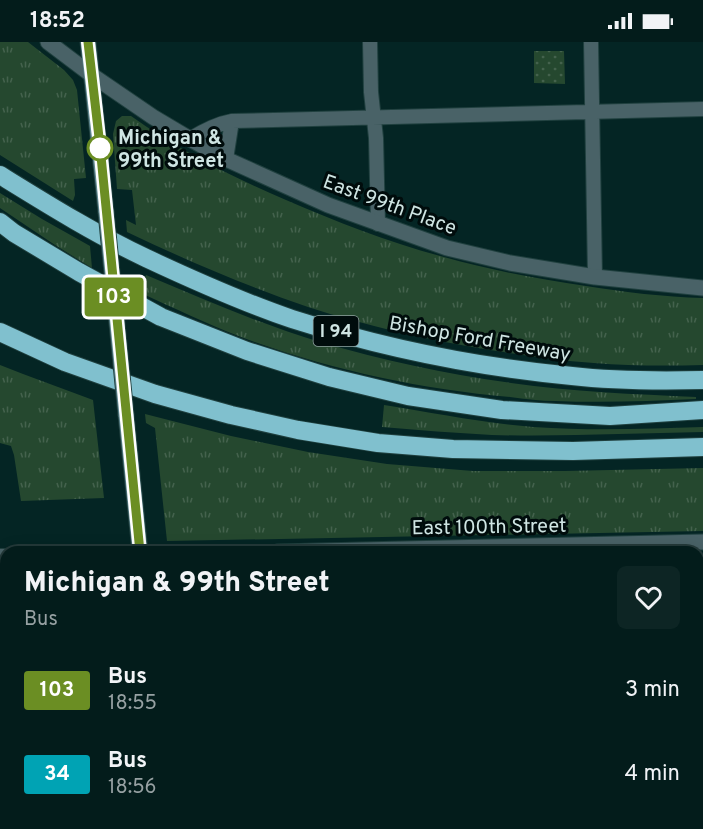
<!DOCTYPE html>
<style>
:root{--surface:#031c1b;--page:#0d2524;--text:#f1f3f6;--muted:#97a1a3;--line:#243a3a}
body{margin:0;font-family:Overpass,sans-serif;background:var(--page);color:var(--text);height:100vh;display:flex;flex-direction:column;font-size:22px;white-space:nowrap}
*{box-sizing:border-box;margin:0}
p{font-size:20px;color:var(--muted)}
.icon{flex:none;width:33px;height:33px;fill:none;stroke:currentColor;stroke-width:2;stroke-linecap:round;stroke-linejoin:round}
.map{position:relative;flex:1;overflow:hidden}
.drawer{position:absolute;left:0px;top:504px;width:704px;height:284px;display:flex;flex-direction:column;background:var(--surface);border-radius:18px 18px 0 0;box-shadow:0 3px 15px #0003,0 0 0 2px var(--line)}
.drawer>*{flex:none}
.badge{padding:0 12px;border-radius:4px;font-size:21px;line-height:39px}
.map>.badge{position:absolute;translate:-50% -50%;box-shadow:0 0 0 3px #fff}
.round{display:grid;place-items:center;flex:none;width:63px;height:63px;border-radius:9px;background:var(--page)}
.headline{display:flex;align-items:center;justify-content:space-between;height:102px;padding:0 24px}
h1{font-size:28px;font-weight:800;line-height:45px}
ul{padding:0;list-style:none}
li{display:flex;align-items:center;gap:18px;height:84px;padding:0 24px}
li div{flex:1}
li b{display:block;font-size:22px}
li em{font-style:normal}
li .badge{min-width:66px;font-weight:700;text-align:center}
.status{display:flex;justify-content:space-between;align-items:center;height:42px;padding:0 30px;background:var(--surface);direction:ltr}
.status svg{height:16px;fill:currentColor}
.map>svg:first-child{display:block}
</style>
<div class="status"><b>18:52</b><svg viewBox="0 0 49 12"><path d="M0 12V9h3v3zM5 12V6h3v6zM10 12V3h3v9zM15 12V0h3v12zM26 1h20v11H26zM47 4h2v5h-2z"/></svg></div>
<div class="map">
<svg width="703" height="787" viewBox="0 0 703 787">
<defs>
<pattern id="grass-tufts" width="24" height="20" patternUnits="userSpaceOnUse" patternTransform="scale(1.5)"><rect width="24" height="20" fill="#25482f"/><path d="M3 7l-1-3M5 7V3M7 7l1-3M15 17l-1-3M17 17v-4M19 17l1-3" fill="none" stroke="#44624d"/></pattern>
<pattern id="park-dots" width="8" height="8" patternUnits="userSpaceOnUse" patternTransform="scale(1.5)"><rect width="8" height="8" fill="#25482f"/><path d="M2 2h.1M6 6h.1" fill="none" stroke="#44624d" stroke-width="1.8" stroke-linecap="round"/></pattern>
</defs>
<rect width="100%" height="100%" fill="#042524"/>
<path fill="url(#grass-tufts)" d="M0 0H28L64 28 73 38 77 48 86 136 74 137 75 153 73 159 0 113Z
M122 74H131C179 108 232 135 286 158 337 180 390 201 444 215 490 228 538 237 586 244 625 250 663 255 703 256V323C667 324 630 324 594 321 559 319 524 313 490 308 428 298 367 284 308 265 246 244 186 218 127 190L126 178 136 183 132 148 117 147 113 92 116 79Z
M0 151 42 177 90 204 92 226 55 203 0 166Z
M146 233C203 257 260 282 320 300 382 318 446 332 511 341 572 350 634 352 696 355V357C649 359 603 361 556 359 541 359 525 357 510 355 419 347 327 327 241 295 207 282 174 266 141 251Z
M0 323 23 332 93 358 104 456 21 459 14 413 11 404 0 401Z
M384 363C434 371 483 381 533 385 590 389 647 387 703 385V390C633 391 562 395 492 393 455 391 419 388 382 385Z
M145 372 231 394 308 410 387 422 473 429H565L703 426V489L167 499 155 386 146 381Z"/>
<path fill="url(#park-dots)" d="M534 9H564L565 42 534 41Z"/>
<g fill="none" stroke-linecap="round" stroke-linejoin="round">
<defs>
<path id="minor" d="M370 0 371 50 376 96 378 182
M591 0 595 235
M190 97C203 89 216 82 232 79L703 67
M226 117 232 79
M0 514H6
M0 733H6
M387 782V787
M605 782V787"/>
<path id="tertiary" d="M48 0 93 34 153 75 190 97 226 117 328 163 447 206 510 221 595 235 703 246
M277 510 703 500"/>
<path id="secondary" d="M88 0 106 170
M126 373 140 510
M166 782V787"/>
<path id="motorway" d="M0 133C47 162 95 192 146 216 193 238 242 260 292 277 383 306 477 325 572 334 615 339 659 339 703 338
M0 180 14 191 79 230 161 275 247 309 329 335 408 354 502 368 610 374 703 368
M0 290 65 320 155 352 231 373 298 388 378 401 453 407 573 409 703 405"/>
</defs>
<use href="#minor" stroke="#20403f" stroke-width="16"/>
<use href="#tertiary" stroke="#20403f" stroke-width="17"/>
<use href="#secondary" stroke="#20403f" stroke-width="17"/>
<use href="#motorway" stroke="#20403f" stroke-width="20"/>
<use href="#minor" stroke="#496267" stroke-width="14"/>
<use href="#tertiary" stroke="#496267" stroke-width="15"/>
<use href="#secondary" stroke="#608891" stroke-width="15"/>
<use href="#motorway" stroke="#80c0ce" stroke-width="18"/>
<defs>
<path id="secondary-bridge" d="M106 170 126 373"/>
</defs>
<use href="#secondary-bridge" stroke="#20403f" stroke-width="17" stroke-linecap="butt"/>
<use href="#secondary-bridge" stroke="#608891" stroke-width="15"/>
</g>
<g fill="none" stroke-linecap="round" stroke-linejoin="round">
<defs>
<path id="line" d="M88 0 100 104 140 510"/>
</defs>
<use href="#line" stroke="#fff" stroke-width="14"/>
<use href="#line" stroke="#6b8e23" stroke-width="9"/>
</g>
<circle fill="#fff" stroke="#6b8e23" stroke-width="3" cx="100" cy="106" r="12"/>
<g text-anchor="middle" stroke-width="6" stroke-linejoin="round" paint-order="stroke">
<rect fill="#000c0c" stroke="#91a4a2" stroke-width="1.5" x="313.5" y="274" width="45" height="30" rx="4.5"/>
<g font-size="18" font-weight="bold" fill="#cfe5e3">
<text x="336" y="295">I 94</text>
</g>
<g font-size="20" font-weight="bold" fill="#cfe5e3" stroke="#000c0c" text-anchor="start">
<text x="118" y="102">Michigan &amp;<tspan x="118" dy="23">99th Street</tspan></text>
</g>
<g font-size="20" fill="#cfe5e3" stroke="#000c0c">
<text transform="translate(390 162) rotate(20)" y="7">East 99th Place</text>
<text transform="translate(480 296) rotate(10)" y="7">Bishop Ford Freeway</text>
<text transform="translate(489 484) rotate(-1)" y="7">East 100th Street</text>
</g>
</g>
</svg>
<b class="badge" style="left:114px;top:255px;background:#6b8e23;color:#fff">103</b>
<section class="drawer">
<div class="headline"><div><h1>Michigan &amp; 99th Street</h1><p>Bus</p></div><a class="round"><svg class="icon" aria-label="heart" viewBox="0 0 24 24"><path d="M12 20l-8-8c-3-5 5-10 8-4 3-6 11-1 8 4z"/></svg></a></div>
<ul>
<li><span class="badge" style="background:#6b8e23;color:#fff">103</span><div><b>Bus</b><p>18:55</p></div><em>3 min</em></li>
<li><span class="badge" style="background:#00a3b4;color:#fff">34</span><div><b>Bus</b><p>18:56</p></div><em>4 min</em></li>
</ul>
</section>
</div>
